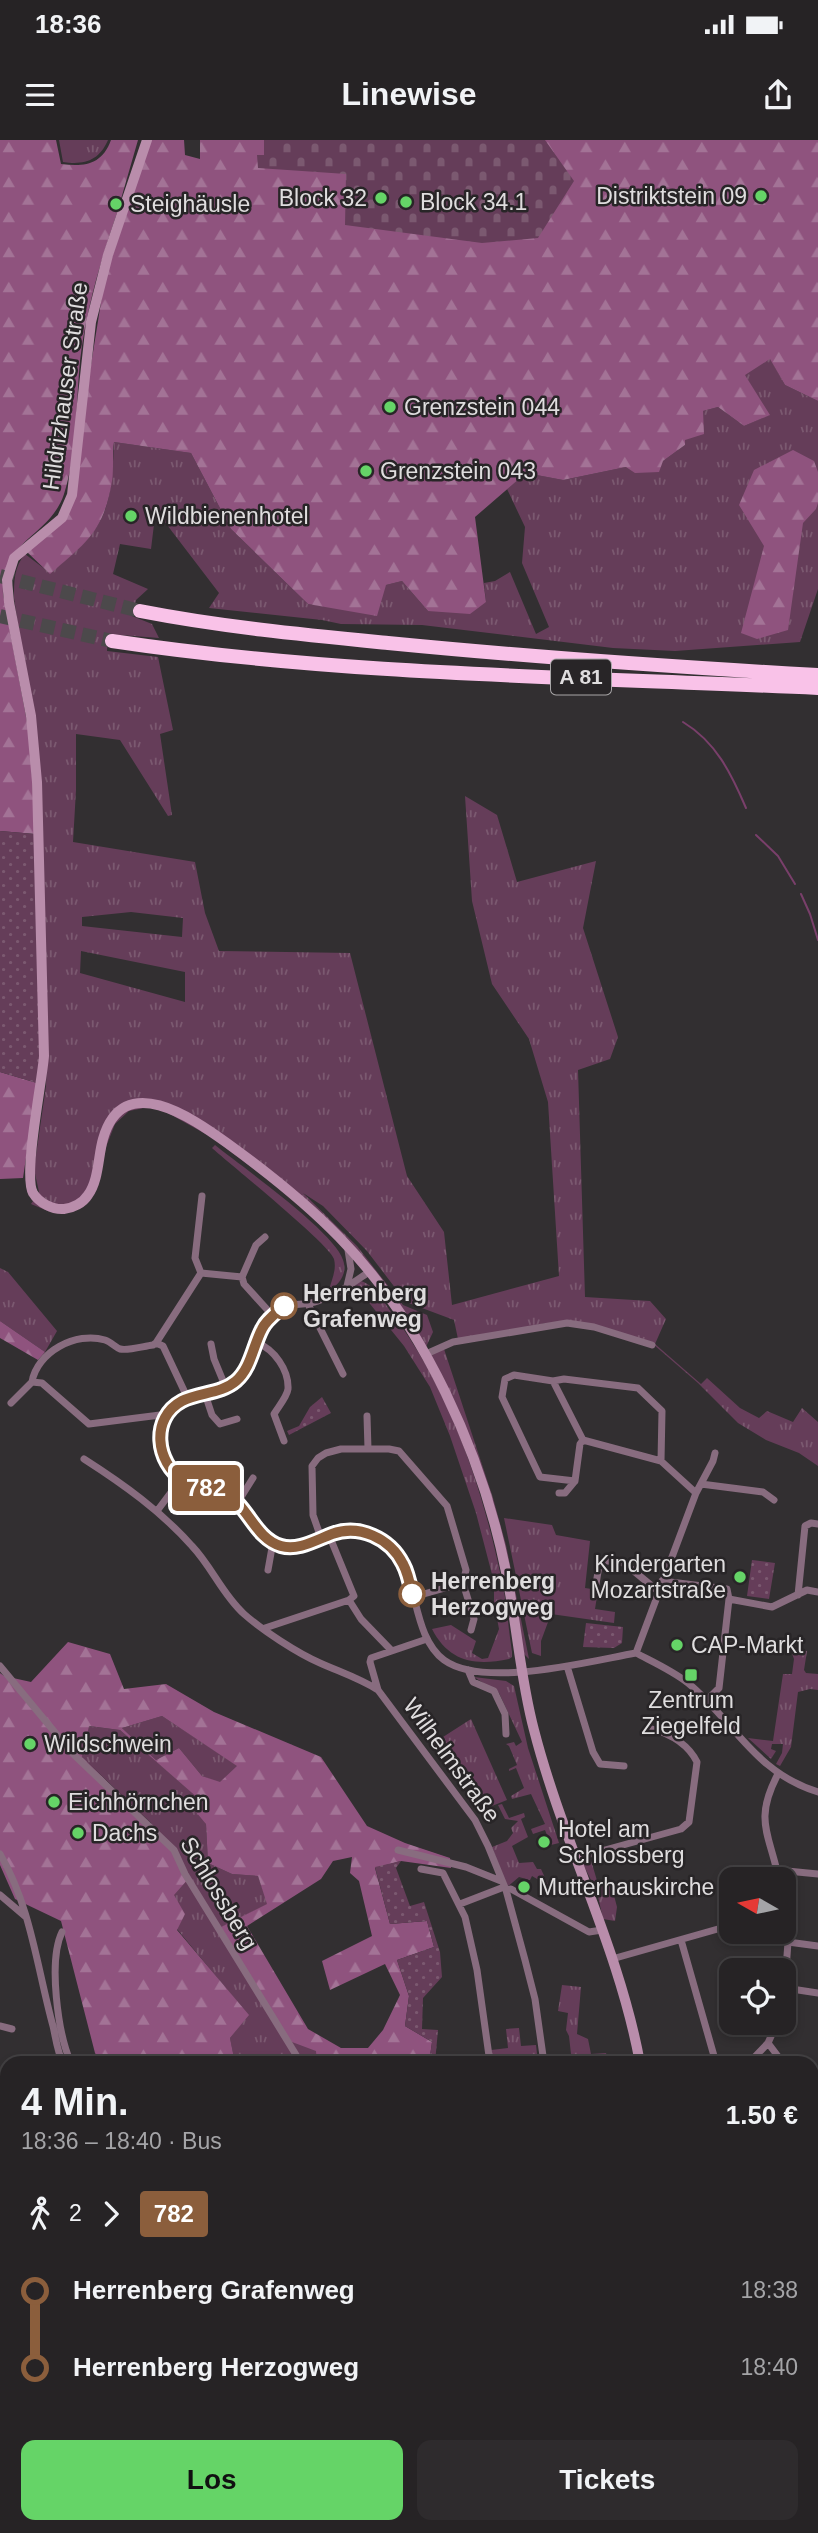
<!DOCTYPE html>
<html lang="de">
<meta charset="utf-8">
<style>
:root{--surface:#262325;--page:#2e2b2d;--text:#f1f3f6;--muted:#a4a4a7;--line:#424042;--accent:#65d467}
body{margin:0;font-family:Arial,sans-serif;background:var(--page);color:var(--text);height:100vh;display:flex;flex-direction:column;font-size:26px;white-space:nowrap}
*{box-sizing:border-box;margin:0}
p{font-size:23px;color:var(--muted)}
.icon{flex:none;width:38px;height:38px;fill:none;stroke:currentColor;stroke-width:2;stroke-linecap:round;stroke-linejoin:round}
.map{position:relative;flex:1;overflow:hidden}
.sheet{position:absolute;left:0px;top:1916px;width:819px;height:478px;display:flex;flex-direction:column;background:var(--surface);border-radius:21px 21px 0 0;box-shadow:0 4px 10px #0003,0 0 0 2px var(--line)}
.sheet>*{flex:none}
.badge{padding:0 14px;border-radius:5px;font-size:24px;line-height:46px}
.needle{width:46px;rotate:279deg}
.fabs{position:absolute;left:719px;top:1727px;display:grid;gap:14px}
.fabs a{display:grid;place-items:center;width:77px;height:77px;border-radius:14px;background:var(--surface);box-shadow:0 4px 10px #0003,0 0 0 2px var(--line);font-size:35px}
.map>.badge{position:absolute;translate:-50% -50%;box-shadow:0 0 0 4px #fff}
.legs{display:flex;align-items:center;gap:10px;height:77px;padding:0 21px;font-size:23px}
.legs p{margin-inline-start:auto}
.headline{display:flex;align-items:center;justify-content:space-between;height:119px;padding:0 21px}
h1{font-size:38px;font-weight:600;line-height:52px}
.primary-button{display:flex;gap:14px;margin-top:auto;padding:14px 21px}
.primary-button a{flex:1;height:80px;border-radius:14px;background:var(--accent);color:#111;font-size:28px;font-weight:600;line-height:80px;text-align:center}
.primary-button a+a{background:var(--page);color:var(--text)}
ul{padding:0 21px;list-style:none}
li{display:flex;align-items:center;gap:24px;height:77px;font-size:26px}
li i{display:grid;place-items:center;width:10px;height:100%;margin:0 9px;background:currentColor}
li i::after{content:'';width:18px;height:18px;margin:-9px;border:5px solid;border-radius:50%;background:var(--surface)}
li p{margin-inline-start:auto}
li:first-child i{background:linear-gradient(#0000 50%,currentColor 0)}
li:last-child i{background:linear-gradient(currentColor 50%,#0000 0)}
.status{display:flex;justify-content:space-between;align-items:center;height:49px;padding:0 35px;background:var(--surface);direction:ltr}
.status svg{height:19px;fill:currentColor}
header{display:flex;justify-content:space-between;align-items:center;height:91px;padding:0 21px;background:var(--surface);font-size:32px;font-weight:600}
.map>svg:first-child{display:block}
</style>
<div class="status"><b>18:36</b><svg viewBox="0 0 49 12"><path d="M0 12V9h3v3zM5 12V6h3v6zM10 12V3h3v9zM15 12V0h3v12zM26 1h20v11H26zM47 4h2v5h-2z"/></svg></div>
<header><svg class="icon" aria-label="menu" viewBox="0 0 24 24"><path d="M4 6h16M4 12h16M4 18h16"/></svg>Linewise<svg class="icon" aria-label="share" viewBox="0 0 24 24"><path d="M12 15V3M7 8l5-5 5 5M5 13v7h14v-7"/></svg></header>
<div class="map">
<svg width="818" height="2393" viewBox="0 0 818 2393">
<defs>
<pattern id="grass-tufts" width="24" height="20" patternUnits="userSpaceOnUse" patternTransform="scale(1.75)"><rect width="24" height="20" fill="#653d59"/><path d="M3 7l-1-3M5 7V3M7 7l1-3M15 17l-1-3M17 17v-4M19 17l1-3" fill="none" stroke="#7b5970"/></pattern>
<pattern id="forest-firs" width="22" height="20" patternUnits="userSpaceOnUse" patternTransform="scale(1.75)"><rect width="22" height="20" fill="#8f537e"/><path d="M5 1l3.5 6h-7zM16 11l3.5 6h-7z" fill="#a37396"/></pattern>
<pattern id="cemetery-stones" width="16" height="16" patternUnits="userSpaceOnUse" patternTransform="scale(1.75)"><rect width="16" height="16" fill="#653d59"/><path d="M2 7V4a2 2 0 0 1 4 0v3zM10 15v-3a2 2 0 0 1 4 0v3z" fill="#7b5970"/></pattern>
<pattern id="park-dots" width="8" height="8" patternUnits="userSpaceOnUse" patternTransform="scale(1.75)"><rect width="8" height="8" fill="#653d59"/><path d="M2 2h.1M6 6h.1" fill="none" stroke="#7b5970" stroke-width="1.8" stroke-linecap="round"/></pattern>
</defs>
<rect width="100%" height="100%" fill="#322f31"/>
<path fill="url(#grass-tufts)" fill-rule="evenodd" d="M59 0H108C99 21 84 25 63 22Z
M770 218 785 245 818 261V449L800 502 675 511 613 508 422 485 341 484 322 480 209 468 219 453 161 377 155 376 151 409 120 404 113 434 148 449 136 460 132 476 152 484 159 498 108 494 107 511 158 517 173 590 160 594 172 675 168 676 120 600 76 594V650L73 702 195 722 205 773 219 811 350 813 407 1036 444 1092 452 1165 559 1136 548 962 529 899 492 844 472 761 465 656 497 675 517 742 596 721 583 788 618 897 610 919 578 930 585 1157 650 1161 666 1179 655 1204 701 1244 707 1238 740 1268 759 1278 767 1271 793 1282 802 1268 818 1282V1326L799 1313 766 1300 738 1283 698 1243 653 1204 566 1181 541 1184 489 1196 458 1199 454 1180 406 1162 367 1111 323 1066 303 1053 357 1106 403 1165 427 1175 433 1192 426 1207 346 1098 211 997 166 972 154 966 129 971 115 984 106 1007 94 1055 48 1071 31 1064 39 1052 34 1029 46 946 47 912 41 637 14 458C14 441 14 427 25 414L50 433C106 387 111 375 114 302L191 313 231 389 308 464 339 468 386 445 402 441 428 471 486 462 484 443 495 441 510 432 536 494 549 487 522 423 525 387 507 349 526 333 563 340 626 327 663 321 685 305 684 300 703 271 718 267 744 286 769 275 744 234ZM131 772 183 778 182 797 82 786V777ZM81 811 185 832V862L80 833Z
M215 1005C241 1026 335 1092 343 1120 348 1134 339 1144 329 1151 331 1140 337 1131 334 1119 330 1105 230 1024 212 1008Z
M0 1128 8 1132 57 1191 45 1212 0 1181Z
M361 1141C375 1145 385 1164 394 1176 450 1251 482 1346 501 1437 507 1461 508 1487 512 1512V1517L509 1519C475 1526 449 1522 432 1489L451 1485 476 1501 472 1513 482 1519 488 1518 499 1489 494 1463V1442L476 1373 450 1296 430 1247 404 1206 362 1154 335 1156Z
M444 1209 493 1358 506 1405 529 1519 524 1514 505 1413 432 1217V1214Z
M504 1378 552 1385 556 1395 590 1401 585 1448 598 1450 595 1469 615 1472 614 1483 551 1474 541 1501V1516L532 1513Z
M790 1508 807 1511 804 1530 806 1533 818 1534V1550L810 1549 798 1552 791 1607 780 1626 776 1624 782 1613 783 1604H772L771 1609 776 1611 771 1619 748 1598 773 1601 783 1534H792L794 1519Z
M474 1537 506 1541 514 1546 528 1608 559 1703 551 1705 545 1690 533 1694 531 1689 545 1684 531 1654 512 1659 511 1656 524 1648 516 1628 509 1631V1629L517 1625 509 1606 506 1604 514 1602 516 1606 522 1602 499 1553Z
M162 1576 238 1626 220 1643 202 1636 179 1608 156 1620 122 1588Z
M471 1579 507 1660 487 1668 463 1635 460 1636 459 1633 462 1629 456 1621 454 1622 451 1618 446 1621 443 1618 449 1614 442 1603 445 1600 443 1597Z
M88 1586 120 1590 200 1659 206 1684 208 1723 232 1734 258 1736 268 1764 218 1789 317 1911V1923H235L230 1898 248 1875 177 1789 173 1755 151 1683 82 1617Z
M502 1664 509 1678 524 1673 525 1677 521 1679 528 1697 512 1706 519 1723 533 1722 537 1729H541L551 1751 544 1748V1743L532 1736 530 1740 519 1737 507 1747 492 1707 507 1701 513 1693 511 1688 518 1681 505 1679 498 1665Z
M590 1717 598 1744H611L617 1767 615 1781 603 1779 597 1752 582 1722 583 1719Z
M562 1845 581 1847 577 1894 588 1899 591 1914 606 1913 608 1920 628 1915 630 1923H572L569 1896 566 1890 568 1873 558 1871Z
M519 1888 521 1906 536 1905 538 1923H493L491 1910 508 1908 506 1889Z"/>
<path fill="url(#forest-firs)" fill-rule="evenodd" d="M0 0H56L61 24C84 27 102 25 111 0H138L121 59 113 57 109 67 118 70C101 120 86 169 80 221 76 263 77 314 64 354 50 397 0 400 3 454L30 598 35 694 0 691Z
M151 0H184L185 15 200 19V0H818V261L785 245 770 219 745 235 770 275 744 286 718 267 703 271 704 294 685 300V305L663 321 659 332 635 333 626 327 563 340 526 333 475 377 486 462 470 474 428 471 402 441 386 445 377 476 308 464 231 389 191 313 114 302C112 314 114 328 112 341 104 391 87 402 50 434L27 412 67 375 102 156 110 123Z
M793 310 814 321 818 332V363L816 369 803 383 788 490 757 499 741 493 764 406 739 365 754 330Z
M0 932 37 943 23 1038 0 1039Z
M0 1181 45 1212 38 1220 0 1198Z
M68 1502 110 1514 124 1549 166 1544 214 1572 321 1617 367 1686 405 1703 450 1718 451 1728 401 1721 375 1728 390 1784 427 1781 434 1807 397 1820 409 1856 405 1886 432 1902 429 1923H317L316 1911 284 1899 217 1789 267 1764 258 1736 232 1734 208 1723 206 1684 196 1672 199 1659 120 1590 89 1586 82 1617 173 1706 189 1738 174 1755 185 1774 177 1790 249 1875 230 1898 235 1923H101L95 1913 61 1781 15 1759 0 1725V1533L4 1536 31 1542ZM162 1576 237 1626 220 1642 202 1636 179 1608 156 1620 122 1588ZM352 1717 350 1733 359 1741 372 1796 322 1821 330 1850 385 1824 400 1855 383 1890 368 1908H341L308 1889 247 1786 321 1739 333 1721Z"/>
<path fill="url(#cemetery-stones)" d="M264 0H545L574 41 538 98 482 103 345 85 346 34 258 28 257 15H264Z"/>
<path fill="url(#park-dots)" d="M0 691 35 694 40 910 37 943 0 932Z
M322 1257 331 1273 289 1295 287 1291 299 1286 310 1267Z
M752 1420 775 1423 769 1459 747 1456Z
M586 1483 623 1487 622 1503 614 1508 583 1507Z
M401 1721 396 1728 410 1766 424 1762 440 1812 442 1837 423 1858 422 1889 438 1890 435 1923H429L432 1902 405 1886 409 1856 397 1820 434 1807 427 1781 390 1784 375 1727Z"/>
<g fill="none" stroke-linecap="round" stroke-linejoin="round">
<path stroke="#793f6a" stroke-width="2" d="M683 582C716 602 731 633 746 668
M756 695 778 716 795 744
M801 754 810 774 818 800
M103 2387 106 2393"/>
<path stroke="#4c494b" stroke-width="14" stroke-dasharray="14 7" stroke-linecap="butt" d="M0 436 140 471
M0 476 112 501"/>
<path stroke="#886c7f" stroke-width="7" d="M369 1132C352 1143 337 1155 318 1161 300 1168 290 1159 275 1174 255 1193 256 1224 235 1241 219 1254 198 1252 181 1262 150 1279 156 1324 184 1341 196 1348 212 1347 224 1353 248 1365 254 1399 281 1406 313 1414 338 1378 373 1396 399 1408 405 1429 413 1454 419 1477 424 1505 444 1520 484 1549 590 1521 636 1513 653 1522 673 1531 688 1543 735 1582 754 1632 818 1652
M201 1133 195 1118 202 1056
M242 1137 256 1105 265 1097
M347 1146 351 1129 348 1110
M308 1164 343 1234
M257 1203C274 1209 289 1230 288 1249 287 1257 278 1267 274 1274L284 1301
M211 1204 214 1219 226 1248
M426 1214 453 1202 567 1183 594 1187 652 1205
M553 1241 564 1239 638 1248 662 1271 661 1321
M32 1242C37 1212 76 1191 105 1200 111 1202 115 1207 120 1209 128 1211 144 1206 153 1205L156 1203
M205 1254 212 1275 220 1284 237 1279
M188 1259 163 1206 156 1203 201 1133 242 1137 244 1144 273 1176
M11 1263 32 1242 42 1243 89 1284 168 1274
M367 1276 368 1309
M84 1319C123 1344 161 1371 192 1406 212 1427 222 1454 244 1474 262 1490 297 1513 320 1523 340 1532 359 1538 378 1550
M575 1341 540 1337 502 1257 505 1239 514 1235 553 1241 583 1300 661 1321 696 1353
M701 1344 763 1352 774 1360
M559 1353H565L575 1341 580 1304 583 1300
M238 1362 253 1338
M157 1371 181 1339
M329 1395 354 1456 349 1460
M321 1398 313 1375 312 1326 318 1318 326 1313 341 1309H389L399 1311 447 1366 466 1430 463 1443 413 1457
M268 1430 273 1402
M662 1441 727 1449 729 1459
M463 1443 474 1479 471 1490
M596 1444 600 1420 624 1423 658 1451
M798 1455 805 1386 811 1383 818 1384
M265 1488 349 1460 361 1479 391 1510
M427 1499 371 1518 370 1522 378 1550 475 1680 488 1706 506 1750 525 1820 535 1859 544 1923
M636 1513 696 1353 713 1321 715 1313
M0 1526 72 1613 174 1710 185 1734 301 1923
M567 1526 593 1612 600 1624 624 1626
M468 1530 473 1542 494 1551 505 1574 506 1594
M706 1561 719 1548 729 1459 772 1467 807 1450 818 1452
M778 1634C753 1681 770 1694 779 1740
M398 1710 466 1727 501 1741
M0 1714C31 1767 37 1828 53 1886 56 1899 57 1911 63 1923
M576 1718 681 1689 689 1682 697 1622C688 1604 670 1594 652 1589
M421 1729 443 1733 465 1777 477 1830 490 1923
M777 1730 818 1734
M506 1750 511 1749 589 1792 602 1790
M0 1755 26 1777
M784 1763 788 1802 784 1857
M460 1764 504 1747
M62 1792C48 1821 58 1894 71 1923
M748 1792 750 1797
M681 1800 716 1923
M788 1802 818 1806
M612 1819 732 1785
M785 1848 818 1853
M0 1886 12 1889
M768 1903 783 1923
M749 1923 768 1903 777 1883
M0 1944 7 1946
M812 1958 818 1955
M0 2027 7 2031
M0 2117 7 2122
M816 2169 818 2178
M0 2259 7 2265
M0 2308 7 2304
M812 2377 818 2379
M347 2387 351 2393
M395 2387 398 2393
M562 2387 577 2393
M775 2393V2387"/>
<path stroke="#b98dab" stroke-width="10" d="M147 0 108 115 91 182 72 355 62 378 14 418 7 440 9 462 31 576 37 642 44 916C42 943 23 1035 33 1053 39 1063 53 1070 64 1069 73 1068 83 1063 88 1055 99 1040 98 1016 103 999 123 929 192 978 227 1003 267 1032 305 1062 339 1097 424 1184 482 1313 506 1432 517 1484 520 1538 534 1590 563 1703 619 1808 640 1923
M0 2077 7 2081
M289 2387 293 2393"/>
<path stroke="#dfa6cd" stroke-width="12" d="M812 2017 818 2012
M563 2393 565 2387"/>
<path stroke="#f9c2e8" stroke-width="14" d="M140 471C222 487 306 495 388 503 531 517 674 527 818 535
M112 501C345 536 583 537 818 548"/>
</g>
<g fill="none" stroke-linecap="round" stroke-linejoin="round">
<defs>
<path id="line-1" d="M284 1166C276 1173 266 1180 262 1189 253 1206 251 1228 236 1241 221 1254 199 1252 182 1261 150 1278 156 1323 183 1340 196 1348 211 1347 224 1353 248 1364 254 1398 281 1406 298 1411 316 1400 332 1394 359 1384 390 1398 403 1424 408 1433 410 1444 412 1454"/>
</defs>
<use href="#line-1" stroke="#fff" stroke-width="16"/>
<use href="#line-1" stroke="#8b5e3c" stroke-width="10"/>
</g>
<g fill="#65d467" stroke="#282527" stroke-width="2.5">
<circle cx="761" cy="56" r="7"/>
<circle cx="381" cy="58" r="7"/>
<circle cx="406" cy="62" r="7"/>
<circle cx="116" cy="64" r="7"/>
<circle cx="390" cy="267" r="7"/>
<circle cx="366" cy="331" r="7"/>
<circle cx="131" cy="376" r="7"/>
<circle cx="740" cy="1437" r="7"/>
<circle cx="677" cy="1505" r="7"/>
<rect x="684" y="1528" width="14" height="14" rx="3.5"/>
<circle cx="30" cy="1604" r="7"/>
<circle cx="54" cy="1662" r="7"/>
<circle cx="78" cy="1693" r="7"/>
<circle cx="544" cy="1702" r="7"/>
<circle cx="524" cy="1747" r="7"/>
</g>
<g fill="#fff" stroke="#8b5e3c" stroke-width="3.5">
<circle cx="284" cy="1166" r="12"/>
<circle cx="412" cy="1454" r="12"/>
</g>
<g text-anchor="middle" stroke-width="5" stroke-linejoin="round" paint-order="stroke">
<rect fill="#282527" stroke="#a8a6a7" stroke-width="2" x="551" y="519.5" width="60" height="35" rx="5"/>
<g font-size="21" font-weight="bold" fill="#dfddde">
<text x="581" y="544">A 81</text>
</g>
<g font-size="23" fill="#dfddde" stroke="#282527" text-anchor="start">
<text x="747" y="64" text-anchor="end">Distriktstein 09</text>
<text x="367" y="66" text-anchor="end">Block 32</text>
<text x="420" y="70">Block 34.1</text>
<text x="130" y="72">Steighäusle</text>
<text x="404" y="275">Grenzstein 044</text>
<text x="380" y="339">Grenzstein 043</text>
<text x="145" y="384">Wildbienenhotel</text>
<text x="726" y="1432" text-anchor="end">Kindergarten<tspan x="726" dy="26">Mozartstraße</tspan></text>
<text x="691" y="1513">CAP-Markt</text>
<text x="691" y="1568" text-anchor="middle">Zentrum<tspan x="691" dy="26">Ziegelfeld</tspan></text>
<text x="44" y="1612">Wildschwein</text>
<text x="68" y="1670">Eichhörnchen</text>
<text x="558" y="1697">Hotel am<tspan x="558" dy="26">Schlossberg</tspan></text>
<text x="92" y="1701">Dachs</text>
<text x="538" y="1755">Mutterhauskirche</text>
</g>
<g font-size="23" fill="#dfddde" stroke="#282527">
<text transform="translate(65 246) rotate(-82)" y="8">Hildrizhauser Straße</text>
<text transform="translate(452 1620) rotate(54)" y="8">Wilhelmstraße</text>
<text transform="translate(219 1753) rotate(59)" y="8">Schlossberg</text>
</g>
<g font-size="23" font-weight="bold" fill="#dfddde" stroke="#282527" text-anchor="start">
<text x="303" y="1161">Herrenberg<tspan x="303" dy="26">Grafenweg</tspan></text>
<text x="431" y="1449">Herrenberg<tspan x="431" dy="26">Herzogweg</tspan></text>
</g>
</g>
</svg>
<div class="fabs">
<a><svg class="needle" viewBox="-14 -14 28 28"><path d="M0-13l5 13h-10z" fill="#e53935"/><path d="M0 13l5-13h-10z" fill="#a4a4a7"/></svg></a>
<a><svg class="icon" aria-label="locate" viewBox="0 0 24 24"><circle cx="12" cy="12" r="6"/><path d="M12 2v4M12 18v4M2 12h4M18 12h4"/></svg></a>
</div>
<b class="badge" style="left:206px;top:1348px;background:#8b5e3c;color:#fff">782</b>
<section class="sheet">
<div class="headline"><div><h1>4 Min.</h1><p>18:36 – 18:40 · Bus</p></div><b>1.50 €</b></div>
<div class="legs"><svg class="icon" aria-label="walk" viewBox="0 0 24 24"><circle cx="13" cy="4" r="2"/><path d="M13 8l-2 6 4 7M11 14l-3 7M7 12l3-4h3l4 4"/></svg>2<svg class="icon" aria-label="forward" viewBox="0 0 24 24"><path d="M9 5l7 7-7 7"/></svg><b class="badge" style="background:#8b5e3c;color:#fff">782</b></div>
<ul>
<li><i style="color:#8b5e3c"></i><b>Herrenberg Grafenweg</b><p>18:38</p></li>
<li><i style="color:#8b5e3c"></i><b>Herrenberg Herzogweg</b><p>18:40</p></li>
</ul>
<div class="primary-button"><a>Los</a><a>Tickets</a></div>
</section>
</div>
